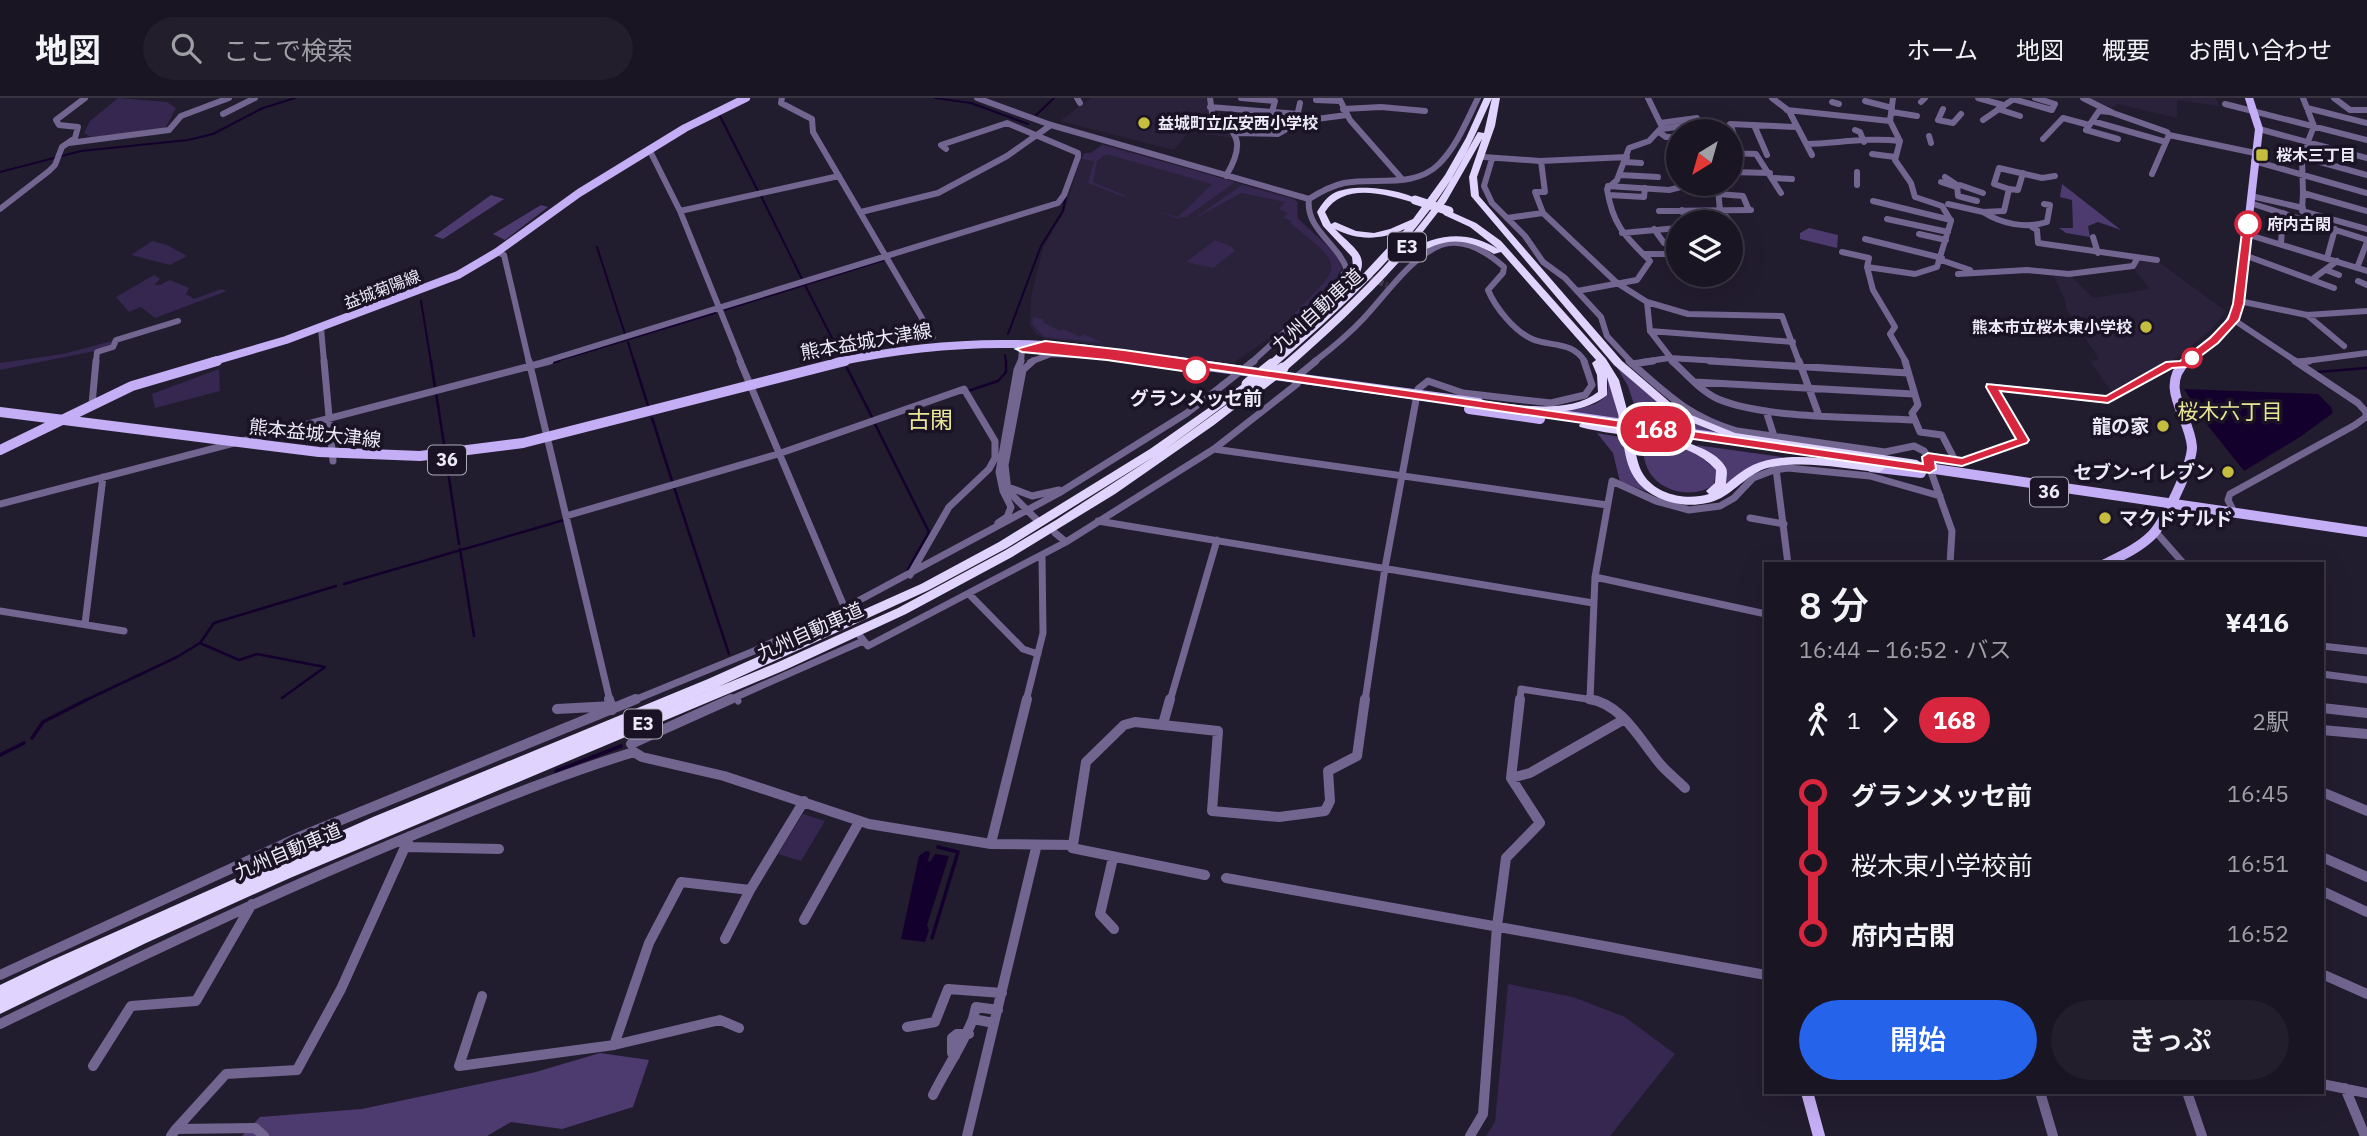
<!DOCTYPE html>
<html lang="ja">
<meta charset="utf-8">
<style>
:root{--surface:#1a1523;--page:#231e2b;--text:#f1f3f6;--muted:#9f9fa6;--line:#383441;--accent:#2563eb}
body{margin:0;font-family:"IBM Plex Sans","Noto Sans JP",sans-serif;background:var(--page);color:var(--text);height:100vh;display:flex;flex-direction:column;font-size:26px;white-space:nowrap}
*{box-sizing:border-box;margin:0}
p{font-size:23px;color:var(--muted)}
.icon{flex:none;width:38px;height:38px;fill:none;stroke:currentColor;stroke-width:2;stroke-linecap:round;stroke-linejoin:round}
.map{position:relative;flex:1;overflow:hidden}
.details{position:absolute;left:1764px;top:464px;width:560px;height:532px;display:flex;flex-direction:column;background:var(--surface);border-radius:0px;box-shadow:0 7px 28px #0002,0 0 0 2px var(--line)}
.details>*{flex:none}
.badge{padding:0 14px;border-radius:23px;font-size:24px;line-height:46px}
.needle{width:46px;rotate:217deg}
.fabs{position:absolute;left:1666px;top:21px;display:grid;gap:14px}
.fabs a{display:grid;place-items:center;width:77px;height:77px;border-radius:50%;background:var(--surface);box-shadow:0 7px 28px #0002,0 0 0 2px var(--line);font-size:35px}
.map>.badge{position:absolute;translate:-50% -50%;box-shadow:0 0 0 4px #fff}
.legs{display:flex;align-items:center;gap:10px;height:77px;padding:0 35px;font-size:23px}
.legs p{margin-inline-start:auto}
.summary{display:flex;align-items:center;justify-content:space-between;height:119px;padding:0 35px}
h1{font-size:38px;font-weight:600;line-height:52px}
.action{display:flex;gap:14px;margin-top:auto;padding:14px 35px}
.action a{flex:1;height:80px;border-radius:42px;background:var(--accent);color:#fff;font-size:28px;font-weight:600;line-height:80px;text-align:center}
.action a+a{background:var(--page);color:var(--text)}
ul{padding:0 35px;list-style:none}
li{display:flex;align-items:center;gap:24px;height:70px;font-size:26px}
li i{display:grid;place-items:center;width:10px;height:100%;margin:0 9px;background:currentColor}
li i::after{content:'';width:18px;height:18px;margin:-9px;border:5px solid;border-radius:50%;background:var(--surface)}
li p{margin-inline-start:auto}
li:first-child i{background:linear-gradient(#0000 50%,currentColor 0)}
li:last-child i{background:linear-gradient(currentColor 50%,#0000 0)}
header{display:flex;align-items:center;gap:42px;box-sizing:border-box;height:98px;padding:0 35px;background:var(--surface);border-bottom:2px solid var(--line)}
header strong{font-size:33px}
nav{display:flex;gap:38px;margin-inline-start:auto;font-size:24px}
.search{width:490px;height:63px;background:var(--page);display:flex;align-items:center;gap:18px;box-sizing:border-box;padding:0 24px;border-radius:38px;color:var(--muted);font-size:26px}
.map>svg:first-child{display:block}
</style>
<header>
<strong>地図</strong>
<div class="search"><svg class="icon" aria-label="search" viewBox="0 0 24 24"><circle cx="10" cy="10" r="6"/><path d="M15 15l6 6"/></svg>ここで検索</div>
<nav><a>ホーム</a><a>地図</a><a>概要</a><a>お問い合わせ</a></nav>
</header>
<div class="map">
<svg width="2367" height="1038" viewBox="0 0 2367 1038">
<rect width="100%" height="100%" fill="#221c2f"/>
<path fill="#2a223b" d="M1091 0H1206L1209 19 1227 28 1233 40 1189 34 1174 52 1060 23Z
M2089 0H2216L2219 8 2177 2V20L2118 6 2112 10Z
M1103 46 1295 101 1298 104V120L1338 157 1342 170 1332 187 1292 224 1232 266 1044 240 1036 236 1030 227 1031 199 1043 150 1064 114 1083 55 1091 54Z
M2140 163 2160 165 2226 213 2212 231 2171 264 2115 294 2110 292 2090 263 2099 261 2066 211V204L2053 176 2070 177 2093 200 2150 191 2133 170Z"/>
<path fill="#35274f" d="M118 0 167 4 176 10 166 29 160 32 91 39 84 35 90 23Z
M1102 47 1232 83 1234 85 1186 119 1176 120 1157 113 1178 119 1212 86 1106 56 1097 63 1093 84 1126 98 1124 99 1088 85 1094 63 1082 61 1084 56 1092 55Z
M1242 87 1293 101 1297 104V120L1337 157 1342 170 1332 187 1297 218 1294 216C1342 166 1347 170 1290 125L1292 123 1283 120 1288 115 1279 111 1285 104 1241 95 1192 122Z
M1215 142 1232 149 1235 153 1213 170 1186 164Z
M152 143 167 147 187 158 170 167 131 157Z
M154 177 160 181 154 187H160L170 182 189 190 186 196 194 201 221 191 227 193 155 220 141 209 129 214 116 199Z
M1033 219 1043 221 1044 225 1060 233 1063 231 1080 239 1084 236 1103 245 1044 239 1032 226Z
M112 243 110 249 95 253 0 272V265L63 256Z
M219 271 220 293 155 310 152 296Z
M803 716 825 723 801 763 778 756Z
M1508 886 1573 899 1625 919 1675 956 1610 1038H1486L1495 1024Z"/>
<path fill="#4d3b70" d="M2062 86 2121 132 2098 124 2088 128 2090 139 2066 135 2059 130H2073L2072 102 2060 99Z
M491 97 504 101 443 141 434 138Z
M541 107 548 109 505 142 493 136Z
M1809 130 1838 137 1837 150 1800 141V135Z
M1610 258 1673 316 1728 340 1641 328 1628 288Z
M1606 277 1611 282 1624 325 1542 312C1566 311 1619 315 1606 277Z
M1597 335 1625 340 1638 383 1688 408 1620 384 1613 355Z
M1642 342 1694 353 1716 372 1714 386C1698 400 1667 396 1653 379 1644 369 1643 355 1642 342Z
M1696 347 1782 359 1783 362 1722 391 1720 363Z
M600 955 649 962 633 1009 562 1031 511 1024 487 1038H242L260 1019 362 1011 536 974Z"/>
<path fill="#14002d" d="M2184 291 2318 296 2331 309 2333 315 2300 339 2244 373 2209 329Z
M926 753 930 754 928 763 930 764 935 756 949 758 927 827 929 832 925 844 901 841 919 758Z"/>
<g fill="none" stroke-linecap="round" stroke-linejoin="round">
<path stroke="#14002d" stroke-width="2" d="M935 0 971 5 1028 26
M1036 17 1054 0
M720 18 759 95
M0 74 81 53 188 42 213 36 263 10 295 0
M761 98 803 183
M597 149 625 236
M805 187 840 256
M421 203 431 264
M721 213 884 162
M1008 236 1041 148 1063 113 1066 98
M628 244 634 264
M1005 257 1006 264
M553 264 715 215"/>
<path stroke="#14002d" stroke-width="2.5" d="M431 263 435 290
M634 263 648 308
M551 265 559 263
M847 270 873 321
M2318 274 2367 270
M968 293 998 283 1006 274V263
M436 294 445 353
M652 320 673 386
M874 324 929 434 907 473
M447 367 459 446
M674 389 729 556
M460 451 474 538
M344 486 564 422
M200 545 239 562 257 556 325 569 282 600
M84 603 177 559 200 545 214 525 336 488"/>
<path stroke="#14002d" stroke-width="3.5" d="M32 640 43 624 88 601
M0 657 24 645
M556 673 621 648
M932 840 958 754 938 749"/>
<path stroke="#403b4d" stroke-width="6" stroke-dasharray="6 2.5" stroke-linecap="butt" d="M1354 174 1387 187"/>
<path stroke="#726590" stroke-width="6" d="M782 0 781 5 812 21 813 34 933 239
M977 0 1051 27 1309 101
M1077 0 1080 5
M1210 0 1212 15C1241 35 1244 48 1226 78
M1241 0 1275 3 1272 14
M1339 0 1350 22 1402 81
M1772 0 1789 13 1812 57
M1893 0 1890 23 1900 43 1895 62 1911 85 1915 99 1942 108 1951 123 1937 169 1915 176 1867 169 1873 192 1895 229 1890 236 1906 264
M1978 0 2003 7
M2083 0 2113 15 2167 34 2169 37 2152 76
M2303 0 2314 28 2302 59 2303 95 2367 113
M2334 0 2350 12H2367
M2013 1 2052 12 2055 6 2035 0
M1316 2 1340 3
M1865 3 1892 10
M1832 4 1839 6
M1921 4 1925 0
M2225 6 2367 42
M1210 9 1298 16
M2307 10 2367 25
M1343 11 1381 9 1425 13
M1943 11 1938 22 1953 25 1961 16
M1998 11 2020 18
M1787 12 1890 23
M1892 14 1917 18
M2110 14 2099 13 2086 32 2118 41
M223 16 255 0
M1297 19 1300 5
M1983 22 2015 0
M2092 23 2166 44
M1660 25 1697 20
M1754 27 1767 57
M1662 31 1698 26 1702 30
M2259 31 2367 60
M1855 32 1860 34 1864 44
M1659 34 1666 39H1678
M1235 35 1278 36 1301 23 1347 17
M2169 37 2255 55
M1929 38 1931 45
M2043 41 2063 20 2089 27
M69 45 169 32 181 18 229 0
M1807 46C1838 45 1870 39 1900 43
M650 53 680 113 741 264
M1731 55 1756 56 1781 95
M1741 55 1730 26 1796 29
M1872 56 1895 59
M1484 59 1540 63 1627 59
M2302 59 2367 77
M1492 61 1484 88 1492 105 1525 138 1543 164 1565 180 1601 219 1607 238 1631 264
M1541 63 1545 94H1535L1543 115 1617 185 1647 204 1650 233 1674 264
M2254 63 2367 95
M1625 64 1641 65
M1731 74 1770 75
M1857 74V87
M1620 77 1658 79
M1945 79 1957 87 1958 98 1977 103
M1774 80 1792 81
M1941 84 1956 89
M1960 87 1983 95
M1608 88 1669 92 1685 88 1719 89 1721 86
M2009 91 2018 92 2023 75
M1718 92 1720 112 1729 122
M2303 95 2302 113 2367 131
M1719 96 1743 98 1748 110
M1609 97 1644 99 1645 90
M2251 98 2303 110
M1873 103 1951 122
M2250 105 2367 142
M1948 106 1983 114 2004 113 2009 91 1994 86 1999 70 2042 80 2055 78
M0 111 49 73 55 67 62 49 75 40 78 29 59 27 56 22 85 0
M1682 112 1687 124
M680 113 839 78
M1659 113 1751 112
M861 114 938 95 1007 58 1051 27
M1983 114C2002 126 2026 131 2047 124L2050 107 2044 106
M1507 120 1543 115
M1887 121 1948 134
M2032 129 2037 132 2038 145 2157 162
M1654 131 1664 145 1678 144
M1622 135 1678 130
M1919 136 1946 142
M2246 136 2367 173
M2093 139 2098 155
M1865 141 1942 160
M2281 146 2283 115
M497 154 504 157 529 264
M1842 154 1869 160 1867 169
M1645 156H1678
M2244 157 2334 190
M2327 160 2335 131
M1941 162 1970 172
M2357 170 2367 144
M2326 172 2339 177
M1958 176 2027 172 2069 176 2133 168 2137 161
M2314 180 2337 163
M2358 183 2367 187
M1577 193 1637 182 1650 163C1625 138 1613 128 1607 91L1617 82 1629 50 1649 43 1662 29 1648 0
M2239 203 2307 217 2367 213
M1647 204 1688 216 1782 218 1799 264
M2307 217 2344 248
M2234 222 2297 264
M321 230 324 264
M1650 233 1793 244
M96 264 97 254 113 249 116 242 178 223
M543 264 1058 105 1064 97 1078 59V55L1007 25 941 47 946 51
M1021 264 1022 251
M1030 264 1051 256 1107 258
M1252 264 1329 194 1347 172C1338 145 1305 131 1309 101 1320 94 1331 88 1344 85 1375 79 1414 91 1439 66 1457 48 1467 22 1478 0
M1314 264C1331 251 1348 237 1363 221 1384 199 1412 158 1441 147 1464 139 1487 154 1504 169L1503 175 1488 192C1495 209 1514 233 1532 241 1551 249 1573 243 1585 264
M1642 264 1669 260 1738 264
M2298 264 2367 255"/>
<path stroke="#726590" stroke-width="7" d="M324 263 333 363
M529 263 610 603
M740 263 849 520
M1629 263C1667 296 1687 318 1737 333L1885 354 1914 348 1924 353 1928 359 1962 364 2023 342 1991 289 2107 302 2170 267H2182
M1672 263C1686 275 1700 293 1718 301 1766 321 1859 319 1913 322
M1710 263 1908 275
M1799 263 1818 315
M1905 263 1918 307 1912 315 1920 334 1942 337 1956 364
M2295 263 2358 305 2367 315
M2298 264 2309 263
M1251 265 1254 263
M1632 266 1653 263
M1294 281 1316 263
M1695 284 1913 296
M92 306 96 263
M1766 313 1774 338
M1214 351 1607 407
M1929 368 1952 433 1950 466
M1776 371 1788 466
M1008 389 1032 398 1059 392
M1008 393 1005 367 1023 272 1033 263
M1009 394 1037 422
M0 406 550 263
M2234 414 2228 402 2230 396 2355 327 2366 319V315
M566 418 778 356 964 291 995 343V360L989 371 949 409 910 477
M1750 420 1784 426
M1098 423 1593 505
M998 425 1007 419 1011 409 1003 393 999 374 1017 272 1021 263
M2155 433 2184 466
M1055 435 1066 444
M1595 479 1766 516
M969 496 1023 551 1038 556
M0 513 124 533
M85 526 103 379
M860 538 868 548 1066 444 1214 351 1297 286
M2322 548 2367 553
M2322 576 2367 582
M736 599 863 543
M1590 601 1595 479 1612 383 1656 403 1689 412 1720 408 1734 400 1753 380 1774 372 1788 370 1870 378 1940 398
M632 603 754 553 843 511 1059 395 1187 315 1223 287
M727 603 736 599 738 603
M1026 603 1043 535 1042 459
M1170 603 1217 442
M1365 603 1385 470 1418 291 1428 283 1463 295 1551 305 1585 297 1592 287 1584 263
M1520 603 1521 591 1600 603"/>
<path stroke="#726590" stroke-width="10" d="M609 601 612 612
M1589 601C1623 606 1641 644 1661 667 1668 675 1677 682 1685 690
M2322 610 2367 615
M557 611 613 608
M1163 626 1170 601
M2322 632 2367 636
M631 646 731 601
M1511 680 1530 675 1623 622
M2322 694 2367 713
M991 745 1027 601
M1073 747 1086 664 1124 627 1135 624 1218 633 1212 713 1279 719 1325 713 1330 703 1328 673 1357 658 1365 601
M407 749 499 751
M2322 759 2367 779
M1113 760 1100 816 1114 831
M1226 780 1766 877
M2322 793 2367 814
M804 822 859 724
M725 841 750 792 804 703
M2322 876 2367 896
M0 877 297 740 636 601
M482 898 459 968 614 947 720 922 739 930
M994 925 973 921 976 909 998 912
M0 926C145 856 290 787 440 726 504 700 568 674 634 654L642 659 724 678 869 726 991 746 1073 747 1072 750 1205 777
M907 929 935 924 948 891 1002 895
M614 947 649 845 681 784 750 792
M955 958 952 955V940L957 936H969
M93 968 131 908 196 903 252 806
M2322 986 2367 995
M2345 990 2365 1038
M2040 994 2053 1038
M2187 994 2202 1038
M933 997C946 971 962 948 973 921
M176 1031 226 976 297 972 341 891 410 738
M171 1038 176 1031 255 1030 264 1038
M967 1038 1036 750
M1470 1038 1483 1016 1497 828 1506 760 1540 725 1511 680 1520 601"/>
<path stroke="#c4aef5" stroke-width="8" d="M211 264 286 242 458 177 497 154 579 95 685 30 746 0
M837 264C894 252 954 245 1013 246 1070 246 1127 257 1184 264
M2185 264 2225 231 2239 206 2259 31 2249 0"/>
<path stroke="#c4aef5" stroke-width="10" d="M1171 263 1479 305
M1469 311 1540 321
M1533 313 1860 360
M0 314 319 354 420 358 523 345 845 263
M0 352 132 288 217 263
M1914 368 2367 434
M1871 369 1921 375
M2105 466C2121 458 2139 450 2152 437 2164 425 2192 367 2192 349 2190 318 2158 290 2186 263"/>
<path stroke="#c4aef5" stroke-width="12" d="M1807 994 1819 1038"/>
<path fill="#e0d4ff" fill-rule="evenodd" d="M1484 0H1492C1480 26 1469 52 1454 77 1407 151 1341 211 1276 268H1268V264L1341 199 1335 196 1349 180 1353 168 1352 159 1323 128 1317 114C1322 106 1327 98 1336 94 1357 85 1401 91 1419 102L1415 105C1386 97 1345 83 1325 114L1331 126 1335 124 1356 133 1374 135 1390 131 1413 121 1445 77 1466 40ZM1335 131C1358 143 1381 142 1405 131L1351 189C1375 159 1355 152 1335 131Z
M1492 0H1500L1495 28 1477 79 1479 98 1622 263 1679 312 1735 335 1917 362 1928 370 1927 373 1923 374 1914 369 1733 341 1671 316 1614 267 1471 98 1469 79 1482 41 1446 104 1407 154C1437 135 1468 132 1498 151L1470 129 1444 117 1443 115 1447 112 1476 125 1501 143 1606 261 1619 282 1629 319 1628 321H1620L1619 319 1607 279V297C1573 324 1507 315 1467 306V302L1471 301C1508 305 1566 319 1598 294L1597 277 1592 265 1596 262 1501 154 1494 156C1459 135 1437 142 1405 164H1399C1364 203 1326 238 1287 272H1279V268C1337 218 1392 166 1437 104 1452 82 1464 58 1478 34L1484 35Z
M1247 283 1251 284V288L1163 353 1254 287 1258 286 1263 289 1214 327 1115 396 1012 459 906 516 785 572 290 780 146 845 0 916V887L50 863 373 719 708 581 921 486 999 444 1150 351ZM1155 358 1056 422 1004 453 898 510 776 565 427 709 718 589 929 492 1007 450Z
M1584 324C1616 331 1711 338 1726 370 1728 374 1726 381 1726 386 1734 379 1743 372 1753 367 1788 351 1842 364 1880 366L1885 370 1880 374C1845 371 1807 362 1772 369 1752 372 1739 390 1721 400 1694 414 1651 406 1634 379 1627 368 1625 355 1623 343L1624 341 1628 339 1633 343C1636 354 1637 366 1643 376 1656 397 1687 403 1709 396L1706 393 1715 385 1716 372C1687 338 1621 340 1580 329L1579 327Z"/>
<path stroke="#726590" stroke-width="7" d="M1223 287 1251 265"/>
<path stroke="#e0d4ff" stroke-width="9" d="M1415 102 1449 113"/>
<path stroke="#e0d4ff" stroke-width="11" d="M1247 286 1272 266
M1258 289 1283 270
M1624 319 1628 343"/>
</g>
<path fill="#d7263d" stroke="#fff" stroke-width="2" d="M2248 123 2253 126 2244 206 2239 222 2218 245 2186 269 2172 270 2108 305 2000 293 2029 342 2027 345 1962 368 1935 364 1936 371 1930 375 1200 270V274L1196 275 1107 262 1022 254 1016 251 1045 243 1124 252 1923 366 1922 359 1928 355 1962 360 2016 341 1986 289 1987 286 2106 298 2166 264 2180 263 2210 240 2228 221 2233 206 2243 126Z"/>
<g fill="#c4bd3e" stroke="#191325" stroke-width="2.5">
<circle cx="1144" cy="25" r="7"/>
<rect x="2255" y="50" width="14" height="14" rx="3.5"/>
<circle cx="2146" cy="229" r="7"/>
<circle cx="2163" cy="328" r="7"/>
<circle cx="2228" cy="374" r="7"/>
<circle cx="2105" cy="420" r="7"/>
</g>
<g fill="#fff" stroke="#d7263d" stroke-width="3.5">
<circle cx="2248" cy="126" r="12"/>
<circle cx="2192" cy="260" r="9"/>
<circle cx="1196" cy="272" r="12"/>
</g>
<g text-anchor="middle" stroke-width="7" stroke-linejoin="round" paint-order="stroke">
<g font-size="16" font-weight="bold" fill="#edeaf7" stroke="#191325" text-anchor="start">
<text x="1158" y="31">益城町立広安西小学校</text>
<text x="2276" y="63">桜木三丁目</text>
<text x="2132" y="235" text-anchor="end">熊本市立桜木東小学校</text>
</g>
<g font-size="16" font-weight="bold" fill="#edeaf7" stroke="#191325" text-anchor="start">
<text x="2267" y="132">府内古閑</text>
</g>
<g font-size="16" fill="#edeaf7" stroke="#191325">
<text transform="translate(382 191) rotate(-21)" y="6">益城菊陽線</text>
</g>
<g fill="#191325" stroke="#adaab8" stroke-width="2">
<rect x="1388" y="134.5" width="38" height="29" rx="5"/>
<rect x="428" y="347.5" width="38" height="29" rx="5"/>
<rect x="2030" y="379.5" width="38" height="29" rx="5"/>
<rect x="624" y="611.5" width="38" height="29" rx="5"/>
</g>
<g font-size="18" font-weight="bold" fill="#edeaf7">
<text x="1407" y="155">E3</text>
<text x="447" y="368">36</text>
<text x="2049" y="400">36</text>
<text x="643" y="632">E3</text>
</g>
<g font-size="19" fill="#edeaf7" stroke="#191325">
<text transform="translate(1317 212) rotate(-42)" y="7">九州自動車道</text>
<text transform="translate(866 243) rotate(-10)" y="7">熊本益城大津線</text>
<text transform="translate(315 335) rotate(6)" y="7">熊本益城大津線</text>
<text transform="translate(810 533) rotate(-24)" y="7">九州自動車道</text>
<text transform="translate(288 753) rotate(-23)" y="7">九州自動車道</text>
</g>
<g font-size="19" font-weight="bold" fill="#edeaf7" stroke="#191325">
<text x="1196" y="307">グランメッセ前</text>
</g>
<g font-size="19" font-weight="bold" fill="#edeaf7" stroke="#191325" text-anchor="end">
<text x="2149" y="335">龍の家</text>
<text x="2214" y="381">セブン-イレブン</text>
<text x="2119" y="427" text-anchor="start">マクドナルド</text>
</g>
<g font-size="21" fill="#e8e595" stroke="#191325">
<text x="2230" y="321">桜木六丁目</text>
</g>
<g font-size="23" fill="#e8e595" stroke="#191325">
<text x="930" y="330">古閑</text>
</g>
</g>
</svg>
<div class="fabs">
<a><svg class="needle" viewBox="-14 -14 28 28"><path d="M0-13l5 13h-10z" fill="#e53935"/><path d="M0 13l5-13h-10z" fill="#9f9fa6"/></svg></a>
<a><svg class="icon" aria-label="layers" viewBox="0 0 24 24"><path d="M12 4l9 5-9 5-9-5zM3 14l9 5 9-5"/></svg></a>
</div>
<b class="badge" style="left:1656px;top:331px;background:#d7263d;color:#fff">168</b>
<section class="details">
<div class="summary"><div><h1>8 分</h1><p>16:44 – 16:52 · バス</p></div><b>¥416</b></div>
<div class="legs"><svg class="icon" aria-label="walk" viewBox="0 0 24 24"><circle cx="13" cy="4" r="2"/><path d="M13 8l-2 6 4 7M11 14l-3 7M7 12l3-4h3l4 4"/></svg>1<svg class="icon" aria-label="forward" viewBox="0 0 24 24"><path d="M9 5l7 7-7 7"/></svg><b class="badge" style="background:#d7263d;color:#fff">168</b><p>2駅</p></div>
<ul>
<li><i style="color:#d7263d"></i><b>グランメッセ前</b><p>16:45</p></li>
<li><i style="color:#d7263d"></i><span>桜木東小学校前</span><p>16:51</p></li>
<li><i style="color:#d7263d"></i><b>府内古閑</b><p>16:52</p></li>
</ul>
<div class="action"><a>開始</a><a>きっぷ</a></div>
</section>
</div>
